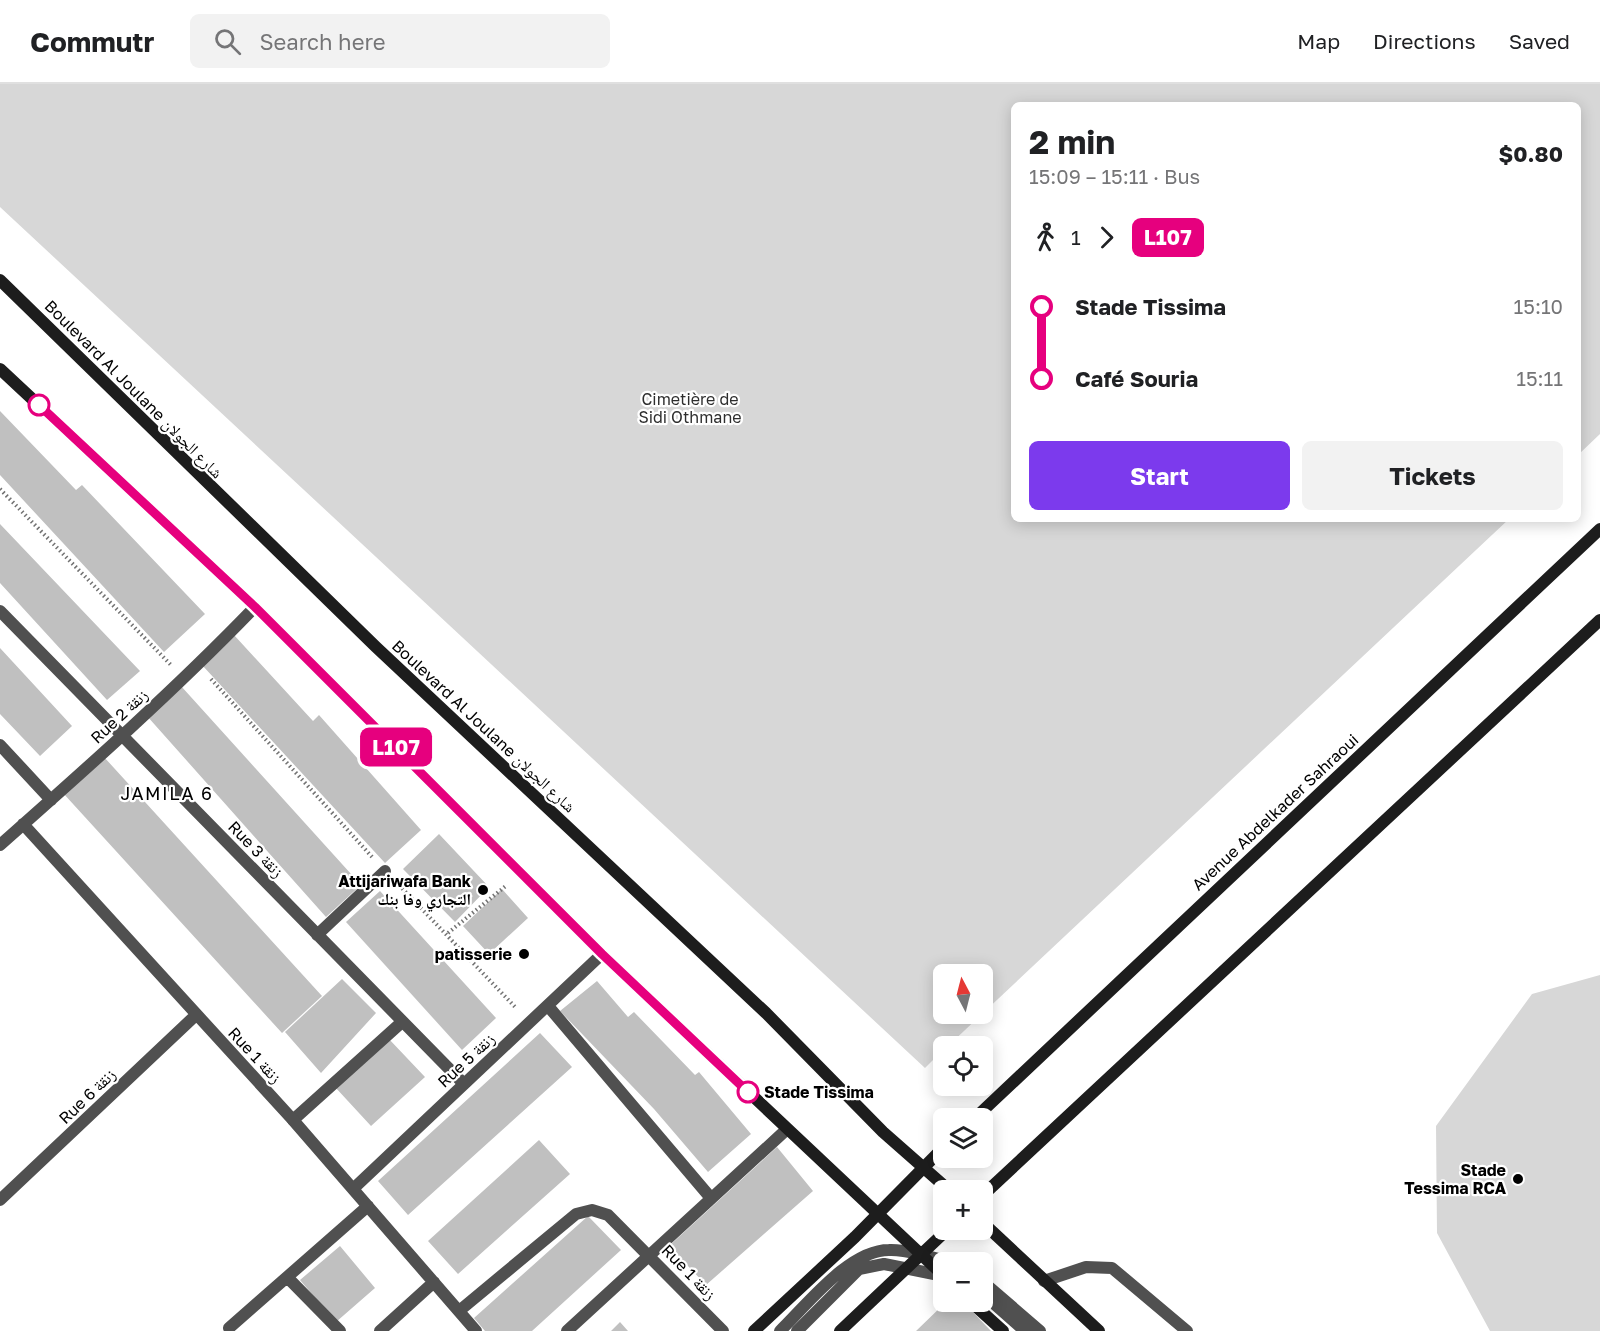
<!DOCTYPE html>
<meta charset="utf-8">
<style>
:root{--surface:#fff;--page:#f2f2f2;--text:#202124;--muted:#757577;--line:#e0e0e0;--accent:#7c3aed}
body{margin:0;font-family:"Golos Text","Noto Naskh Arabic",sans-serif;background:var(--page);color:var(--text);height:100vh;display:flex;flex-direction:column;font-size:22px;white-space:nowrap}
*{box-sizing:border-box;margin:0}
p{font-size:20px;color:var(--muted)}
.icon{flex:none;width:33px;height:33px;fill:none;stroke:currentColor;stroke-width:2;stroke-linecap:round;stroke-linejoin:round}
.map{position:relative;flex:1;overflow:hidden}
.side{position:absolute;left:1011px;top:18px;width:570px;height:420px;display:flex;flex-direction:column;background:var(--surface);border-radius:9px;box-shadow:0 3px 15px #0003}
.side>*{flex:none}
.badge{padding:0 12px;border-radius:9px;font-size:21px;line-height:39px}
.needle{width:39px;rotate:353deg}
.fabs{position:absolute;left:933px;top:880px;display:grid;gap:12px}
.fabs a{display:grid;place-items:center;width:60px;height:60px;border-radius:9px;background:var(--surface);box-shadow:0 3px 15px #0003;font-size:30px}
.map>.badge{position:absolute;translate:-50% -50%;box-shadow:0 0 0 3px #fff}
.legs{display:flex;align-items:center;gap:9px;height:66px;padding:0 18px;font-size:20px}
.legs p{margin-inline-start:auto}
.head{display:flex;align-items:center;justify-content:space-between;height:102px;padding:0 18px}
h1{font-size:33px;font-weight:700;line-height:45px}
.button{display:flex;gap:12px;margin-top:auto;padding:12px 18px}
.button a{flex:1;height:69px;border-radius:9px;background:var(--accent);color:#fff;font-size:24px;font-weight:700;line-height:69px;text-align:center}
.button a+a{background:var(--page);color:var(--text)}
ul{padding:0 18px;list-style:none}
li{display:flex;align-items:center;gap:21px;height:72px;font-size:22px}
li i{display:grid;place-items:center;width:9px;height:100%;margin:0 8px;background:currentColor}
li i::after{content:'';width:15px;height:15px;margin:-8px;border:4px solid;border-radius:50%;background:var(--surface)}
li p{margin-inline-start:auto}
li:first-child i{background:linear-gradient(#0000 50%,currentColor 0)}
li:last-child i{background:linear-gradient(currentColor 50%,#0000 0)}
header{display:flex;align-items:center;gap:36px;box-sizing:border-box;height:84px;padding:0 30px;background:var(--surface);border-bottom:2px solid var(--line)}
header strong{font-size:28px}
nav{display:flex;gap:33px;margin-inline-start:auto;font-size:21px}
.search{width:420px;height:54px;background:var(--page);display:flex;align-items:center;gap:15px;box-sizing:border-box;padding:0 21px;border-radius:9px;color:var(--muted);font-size:22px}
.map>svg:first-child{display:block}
</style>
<header>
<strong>Commutr</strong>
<div class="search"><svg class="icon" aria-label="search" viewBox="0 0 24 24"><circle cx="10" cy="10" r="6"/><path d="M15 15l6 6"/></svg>Search here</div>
<nav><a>Map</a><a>Directions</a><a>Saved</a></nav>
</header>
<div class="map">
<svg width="1600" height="1247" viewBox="0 0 1600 1247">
<rect width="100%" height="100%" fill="#fff"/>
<path fill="#d7d7d7" d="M0 0H1600V350L1578 371V21H1014V435H1509L982 930V891H944V930H982L947 963H944L943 966 925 984 0 123Z
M1600 891V1247H1490L1437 1149 1436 1042 1532 910Z"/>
<path fill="#c0c0c0" d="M0 327 76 406 82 401 205 530 164 568 0 391Z
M0 440 140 587 107 616 0 499Z
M234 551 313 637 319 631 421 746 385 779 202 581Z
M0 564 72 642 40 672 0 630Z
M181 602 361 801 326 833 147 632Z
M104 673 322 912 282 949 63 709Z
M439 750 489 803 455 838 403 785Z
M502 805 528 834 489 870 463 842Z
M380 807 496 934 462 966 346 838Z
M342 895 376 929 321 989 285 948Z
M597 897 628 933 634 928 695 991 699 988 751 1050 708 1088 654 1025 560 927Z
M540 949 572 983 408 1131 378 1097Z
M388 954 425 993 371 1042 335 1003Z
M539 1056 570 1090 458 1190 428 1157Z
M777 1063 813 1107 706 1201 669 1162Z
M588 1132 621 1166 532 1247H485L474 1234Z
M340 1162 375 1204 336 1238 300 1196Z
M946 1218H963L991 1247H916Z
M620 1238 628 1247H611Z"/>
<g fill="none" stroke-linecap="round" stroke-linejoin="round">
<path stroke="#727272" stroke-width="4" stroke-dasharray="1.5 3" stroke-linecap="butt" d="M0 405 171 581
M211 595 373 774
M399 801 516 924
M448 849 507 801"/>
<path stroke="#505050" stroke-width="12" d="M293 1036 402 938
M982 1197 1040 1247
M1044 1197 1086 1183 1112 1184 1187 1247
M982 1209 1025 1247
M780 1247C807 1221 849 1166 889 1166 903 1165 937 1174 952 1179
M797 1247 859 1185 884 1180 944 1192"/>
<path stroke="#505050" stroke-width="12" d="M0 527 464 1000
M0 661 51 716
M23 740 293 1036 476 1247
M0 761C87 684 174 607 255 523
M317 851 385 787
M548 922 710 1113
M353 1105 602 870
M0 1116 196 931
M287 1193 340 1247
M459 1227 576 1130 592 1126 608 1131 723 1247
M229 1244 368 1122
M380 1247 434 1198
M567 1247 786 1046"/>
<path stroke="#1d1d1d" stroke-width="12" d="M0 196 376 563 766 929 883 1048 950 1107
M0 285 255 523 602 870 944 1192
M974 1035 1600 445
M982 1112 1600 536
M982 1138 1099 1247
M971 1218 1003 1247
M754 1247 855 1153 944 1063
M840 1247 947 1146"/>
</g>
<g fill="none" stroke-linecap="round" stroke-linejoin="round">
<defs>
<path id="line-1" d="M39 321 255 523 602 870 748 1008"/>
</defs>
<use href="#line-1" stroke="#fff" stroke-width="14"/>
<use href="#line-1" stroke="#e6007e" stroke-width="9"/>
</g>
<g fill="#fff" stroke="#e6007e" stroke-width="3">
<circle cx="39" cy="321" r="10"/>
<circle cx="748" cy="1008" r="10"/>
</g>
<g fill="#000" stroke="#fff" stroke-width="2">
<circle cx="483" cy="806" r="6"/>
<circle cx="524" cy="870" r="6"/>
<circle cx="1518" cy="1095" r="6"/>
</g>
<g text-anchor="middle" stroke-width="4.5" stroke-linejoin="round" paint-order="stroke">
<g font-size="16" fill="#000" stroke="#fff">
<text transform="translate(134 305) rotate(45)" y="6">Boulevard Al Joulane شارع الجولان</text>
<text transform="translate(119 632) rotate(-43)" y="6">Rue 2 زنقة</text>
<text transform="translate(484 642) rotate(43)" y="6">Boulevard Al Joulane شارع الجولان</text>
<text transform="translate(1275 728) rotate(-43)" y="6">Avenue Abdelkader Sahraoui</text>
<text transform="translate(256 765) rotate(46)" y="6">Rue 3 زنقة</text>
<text transform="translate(255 971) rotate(47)" y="6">Rue 1 زنقة</text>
<text transform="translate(466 976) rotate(-43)" y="6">Rue 5 زنقة</text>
<text transform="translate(87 1012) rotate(-44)" y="6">Rue 6 زنقة</text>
<text transform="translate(689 1188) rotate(46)" y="6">Rue 1 زنقة</text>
</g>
<g font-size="16" fill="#2e2e2e" stroke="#fff">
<text x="690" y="321">Cimetière de<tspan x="690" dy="18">Sidi Othmane</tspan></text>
</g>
<g font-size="16" font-weight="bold" fill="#000" stroke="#fff" text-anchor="end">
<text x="471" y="803">Attijariwafa Bank<tspan x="471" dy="18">التجاري وفا بنك</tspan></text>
<text x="512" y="876">patisserie</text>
<text x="1506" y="1092">Stade<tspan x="1506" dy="18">Tessima RCA</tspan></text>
</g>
<g font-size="16" font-weight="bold" fill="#000" stroke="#fff" text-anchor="start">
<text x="764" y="1014">Stade Tissima</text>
</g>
<g font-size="18" letter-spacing="1.5" fill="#000" stroke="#fff">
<text x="167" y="716">JAMILA 6</text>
</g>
</g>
</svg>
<div class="fabs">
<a><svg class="needle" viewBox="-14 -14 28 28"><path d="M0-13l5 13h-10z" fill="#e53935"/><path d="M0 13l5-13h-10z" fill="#757577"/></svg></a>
<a><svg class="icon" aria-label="locate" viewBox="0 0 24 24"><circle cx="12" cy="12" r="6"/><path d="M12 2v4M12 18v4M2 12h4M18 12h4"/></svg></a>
<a><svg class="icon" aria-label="layers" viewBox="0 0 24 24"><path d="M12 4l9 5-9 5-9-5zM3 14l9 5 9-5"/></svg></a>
<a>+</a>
<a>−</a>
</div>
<b class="badge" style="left:396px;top:663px;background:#e6007e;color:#fff">L107</b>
<section class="side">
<div class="head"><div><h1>2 min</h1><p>15:09 – 15:11 · Bus</p></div><b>$0.80</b></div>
<div class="legs"><svg class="icon" aria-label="walk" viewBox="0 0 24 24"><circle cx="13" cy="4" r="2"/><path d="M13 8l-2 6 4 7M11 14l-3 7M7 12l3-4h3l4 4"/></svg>1<svg class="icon" aria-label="forward" viewBox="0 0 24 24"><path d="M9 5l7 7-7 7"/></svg><b class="badge" style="background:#e6007e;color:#fff">L107</b></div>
<ul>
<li><i style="color:#e6007e"></i><b>Stade Tissima</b><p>15:10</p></li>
<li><i style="color:#e6007e"></i><b>Café Souria</b><p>15:11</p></li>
</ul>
<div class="button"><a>Start</a><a>Tickets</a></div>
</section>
</div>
